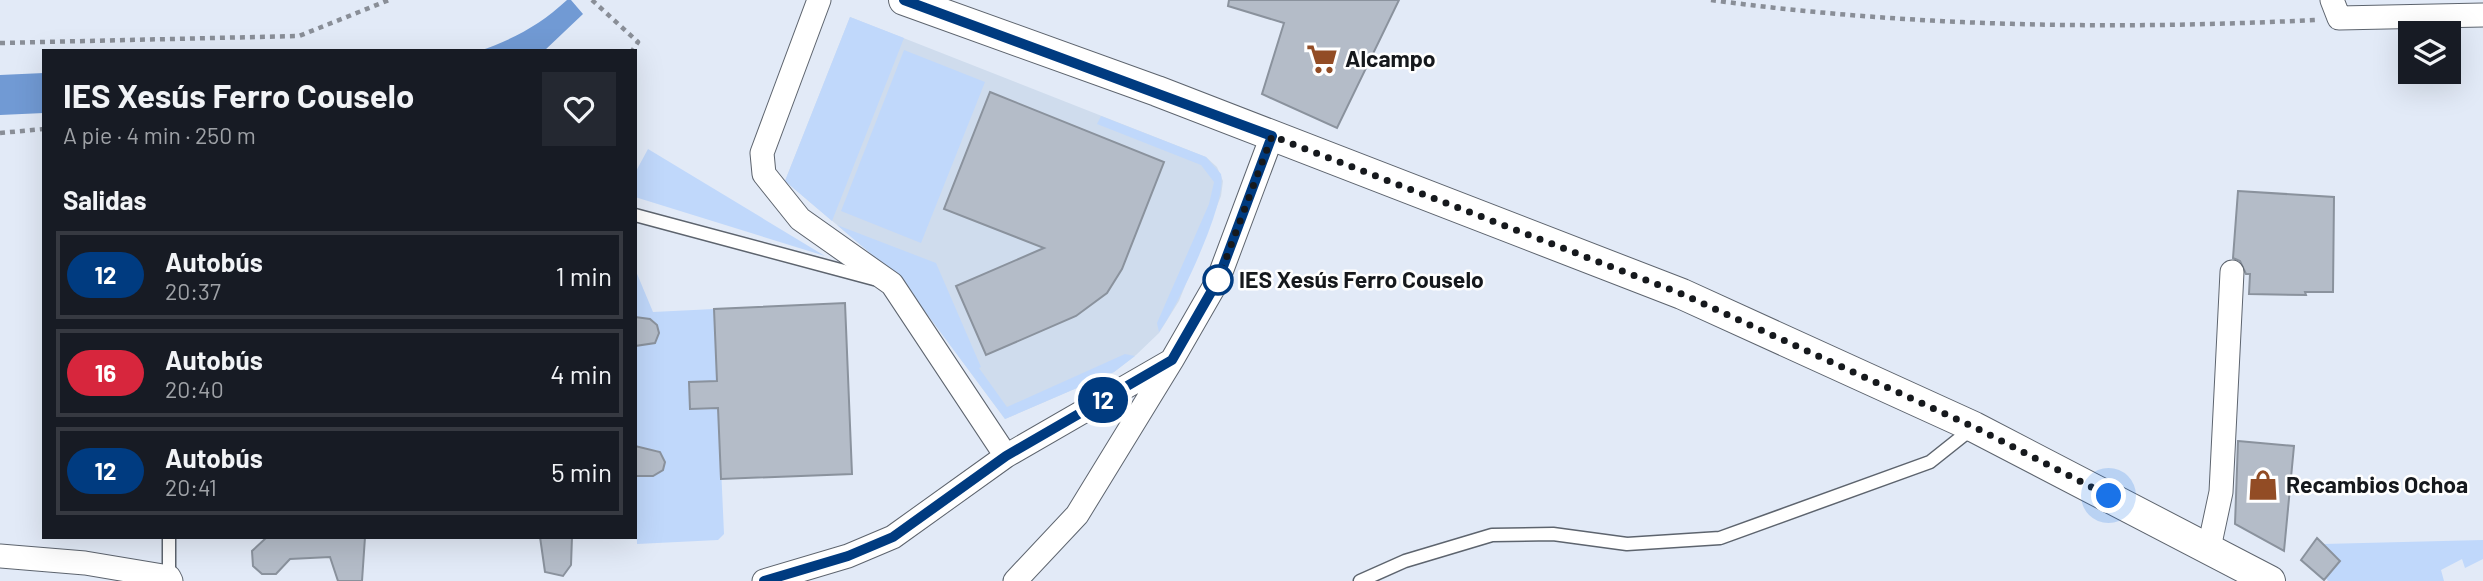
<!DOCTYPE html>
<html lang="es">
<meta charset="utf-8">
<style>
:root{--surface:#171b24;--page:#242831;--text:#f1f3f6;--muted:#9ea1a6;--line:#363941}
body{margin:0;font-family:Barlow,sans-serif;background:var(--page);color:var(--text);height:100vh;display:flex;flex-direction:column;font-size:26px;white-space:nowrap}
*{box-sizing:border-box;margin:0}
p{font-size:23px;color:var(--muted)}
.icon{flex:none;width:38px;height:38px;fill:none;stroke:currentColor;stroke-width:2;stroke-linecap:round;stroke-linejoin:round}
.map{position:relative;flex:1;overflow:hidden}
.drawer{position:absolute;left:42px;top:49px;width:595px;height:490px;display:flex;flex-direction:column;background:var(--surface);border-radius:0px;box-shadow:0 7px 28px #0002}
.drawer>*{flex:none}
.badge{padding:0 14px;border-radius:23px;font-size:24px;line-height:46px}
.buttons{position:absolute;left:2398px;top:21px;display:grid;gap:14px}
.buttons a{display:grid;place-items:center;width:63px;height:63px;border-radius:0px;background:var(--surface);box-shadow:0 7px 28px #0002;font-size:35px}
.you{position:absolute;width:35px;height:35px;margin:-18px;border:5px solid #fff;border-radius:50%;background:#1a73e8;box-shadow:0 0 0 10px #1a73e833}
.map>.badge{position:absolute;translate:-50% -50%;box-shadow:0 0 0 4px #fff}
h2{padding:0 21px;font-size:26px;line-height:63px}
.round{display:grid;place-items:center;flex:none;width:74px;height:74px;border-radius:0px;background:var(--page)}
.head{display:flex;align-items:center;justify-content:space-between;height:119px;padding:0 21px}
h1{font-size:33px;font-weight:700;line-height:52px}
ul{padding:0;list-style:none}
li{display:flex;align-items:center;gap:21px;height:88px;margin:0 14px 10px;padding:0 7px;border:4px solid var(--line);border-radius:0px}
li div{flex:1}
li b{display:block;font-size:26px}
li em{font-style:normal}
li .badge{min-width:77px;font-weight:700;text-align:center}
.map>svg:first-child{display:block}
</style>
<div class="map">
<svg width="2483" height="581" viewBox="0 0 2483 581">
<rect width="100%" height="100%" fill="#e2eaf7"/>
<path fill="#cfdced" d="M850 17 1206 157 1217 167 1223 181 1221 196 1179 301 1159 333 1136 355 1114 372 1005 419 901 279 785 181Z"/>
<path fill="#c0d8fb" d="M850 17 904 38 832 221 785 181Z
M904 50 985 82 921 243 841 211Z
M1101 116 1206 157 1221 174C1228 202 1177 308 1159 332L1157 323 1209 204 1214 182 1201 165 1097 124Z
M648 149 825 256 635 197V173Z
M837 225 936 263 981 367 979 368 1007 407 1125 354 1135 356 1114 372 1005 419 901 279Z
M635 269 653 312 714 309 724 534 718 540 637 544 635 476 658 474 665 462 657 450 635 449V346L655 343 659 333 653 320 635 319Z
M2483 540V559L2465 568 2462 559 2441 570 2444 581H2328L2326 578 2340 561 2323 544Z"/>
<path fill="#719ad4" d="M567 0H571L583 14 544 51H479C514 39 540 25 567 0Z
M44 73V113L0 115V75Z"/>
<path fill="#b4bcc8" stroke="#8a929d" stroke-width="2" d="M1229 0H1399L1337 128 1262 94 1284 23 1228 6Z
M990 92 1164 162 1122 269 1107 293 1076 316 986 355 956 286 1044 248 944 209Z
M2238 191 2334 197 2333 292H2305L2306 295 2249 294 2250 274H2246L2240 261 2233 258Z
M845 303 852 474 721 479 718 408 690 409 689 382 717 381 714 309Z
M635 317 650 319 657 325 659 333 655 343 635 346Z
M2238 441 2294 446 2284 551 2235 524Z
M635 446 660 452 665 462 663 470 653 476H635Z
M267 537H365L362 581H338L330 557 290 559 276 574H262L253 566 252 551Z
M540 537H572L571 565 563 576 545 572Z
M2317 538 2340 561 2324 580 2301 560Z"/>
<g fill="none" stroke-linecap="round" stroke-linejoin="round">
<defs>
<path id="service" d="M635 215 874 279
M169 537V577
M1360 581 1405 561 1492 535 1553 534 1627 544 1720 538 1930 462 1974 427"/>
<path id="minor" d="M819 0 762 153 764 174 800 219 892 284 1006 456
M2332 0 2339 18 2483 15
M2209 548 2221 492 2232 272
M0 556 85 563 169 577 171 581
M764 581 848 556 893 537 1006 456 1169 362
M1015 581 1077 515 1172 360 1218 280 1272 136"/>
<path id="tertiary" d="M904 0 1157 91 1682 294 1974 427 2270 581"/>
</defs>
<use href="#service" stroke="#5d646e" stroke-width="15"/>
<use href="#minor" stroke="#5d646e" stroke-width="25"/>
<use href="#tertiary" stroke="#5d646e" stroke-width="32"/>
<path stroke="#898e97" stroke-width="4.5" stroke-dasharray="5 5" stroke-linecap="butt" d="M592 0 638 42 632 51
M1711 0C1911 27 2114 30 2315 20
M0 43 299 36 389 0
M0 133 44 129"/>
<use href="#service" stroke="#fff" stroke-width="12"/>
<use href="#minor" stroke="#fff" stroke-width="23"/>
<use href="#tertiary" stroke="#fff" stroke-width="30"/>
</g>
<g fill="none" stroke-linecap="round" stroke-linejoin="round">
<defs>
<path id="line" d="M764 581 848 556 893 537 1006 456 1172 360 1218 280 1272 136 904 0"/>
</defs>
<use href="#line" stroke="#fff" stroke-width="16"/>
<use href="#line" stroke="#003b80" stroke-width="10"/>
<path stroke="#16191d" stroke-width="7" stroke-dasharray="0 12.6" d="M1218 280 1272 136 1682 294 1974 427 2109 496"/>
</g>
<defs>
<symbol id="supermarket-bare" viewBox="-9 -9 18 18"><path d="M-6-5.5h2.5l.6 2H6L4.5 2H-2.5L-4.4-4H-6ZM-1.5 3.2a1.3 1.3 0 1 0 .1 0ZM3 3.2a1.3 1.3 0 1 0 .1 0Z" fill="#924c25" stroke="#fff" stroke-width="2.5" paint-order="stroke"/></symbol>
<symbol id="shop-bare" viewBox="-9 -9 18 18"><path d="M-5-2.5h2.3a2.7 3.5 0 0 1 5.4 0H5L5.5 6h-11ZM-1.5-2.5h3a1.5 2.3 0 0 0-3 0Z" fill="#924c25" stroke="#fff" stroke-width="2.5" paint-order="stroke"/></symbol>
</defs>
<g fill-rule="evenodd">
<use href="#supermarket-bare" x="1300" y="37" width="44" height="44"/>
<use href="#shop-bare" x="2241" y="463" width="44" height="44"/>
</g>
<circle fill="#fff" stroke="#003b80" stroke-width="3.5" cx="1218" cy="280" r="14"/>
<g text-anchor="middle" stroke-width="5" stroke-linejoin="round" paint-order="stroke">
<g font-size="23" font-weight="bold" fill="#16191d" stroke="#fff" text-anchor="start">
<text x="1345" y="67">Alcampo</text>
<text x="2286" y="493">Recambios Ochoa</text>
</g>
<g font-size="23" font-weight="bold" fill="#16191d" stroke="#fff" text-anchor="start">
<text x="1239" y="288">IES Xesús Ferro Couselo</text>
</g>
</g>
</svg>
<div class="buttons">
<a><svg class="icon" aria-label="layers" viewBox="0 0 24 24"><path d="M12 4l9 5-9 5-9-5zM3 14l9 5 9-5"/></svg></a>
</div>
<div class="you" style="left:2109px;top:496px"></div>
<b class="badge" style="left:1103px;top:400px;background:#003b80;color:#fff">12</b>
<section class="drawer">
<div class="head"><div><h1>IES Xesús Ferro Couselo</h1><p>A pie · 4 min · 250 m</p></div><a class="round"><svg class="icon" aria-label="heart" viewBox="0 0 24 24"><path d="M12 20l-8-8c-3-5 5-10 8-4 3-6 11-1 8 4z"/></svg></a></div>
<h2>Salidas</h2>
<ul>
<li><span class="badge" style="background:#003b80;color:#fff">12</span><div><b>Autobús</b><p>20:37</p></div><em>1 min</em></li>
<li><span class="badge" style="background:#d7263d;color:#fff">16</span><div><b>Autobús</b><p>20:40</p></div><em>4 min</em></li>
<li><span class="badge" style="background:#003b80;color:#fff">12</span><div><b>Autobús</b><p>20:41</p></div><em>5 min</em></li>
</ul>
</section>
</div>
